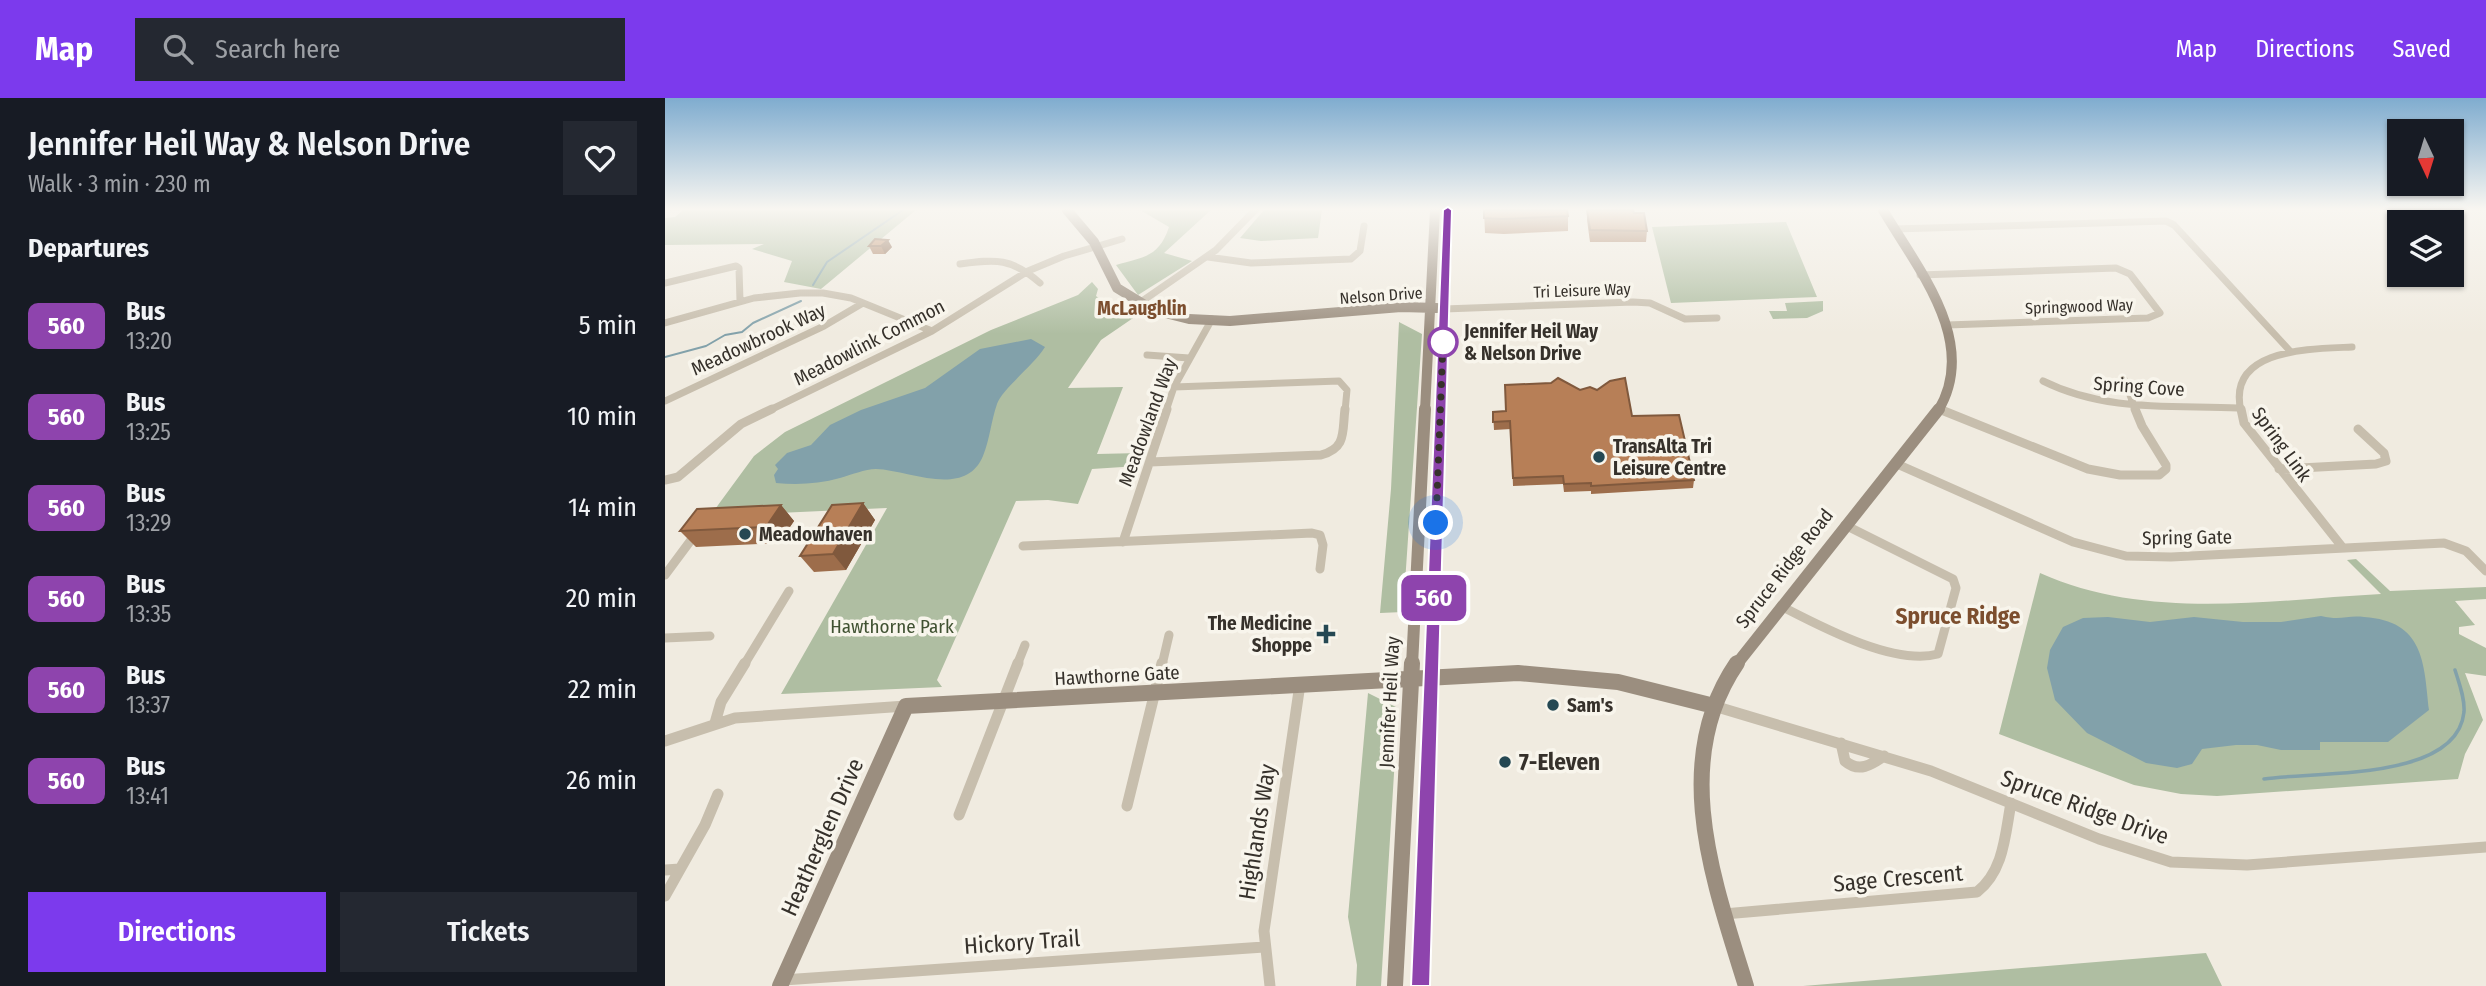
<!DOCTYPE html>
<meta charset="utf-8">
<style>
:root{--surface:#171b24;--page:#242831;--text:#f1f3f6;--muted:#9ea1a6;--accent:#7c3aed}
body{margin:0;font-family:"Fira Sans Condensed",sans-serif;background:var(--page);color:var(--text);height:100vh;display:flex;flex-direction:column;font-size:26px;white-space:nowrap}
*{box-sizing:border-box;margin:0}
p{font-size:23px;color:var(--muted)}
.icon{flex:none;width:38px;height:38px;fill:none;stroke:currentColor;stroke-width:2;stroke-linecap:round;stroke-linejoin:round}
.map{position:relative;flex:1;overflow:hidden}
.drawer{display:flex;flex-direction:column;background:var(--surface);width:665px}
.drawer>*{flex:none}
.badge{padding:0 14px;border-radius:10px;font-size:24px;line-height:46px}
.needle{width:46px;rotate:176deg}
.buttons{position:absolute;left:1722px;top:21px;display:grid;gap:14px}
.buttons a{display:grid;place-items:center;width:77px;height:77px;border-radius:0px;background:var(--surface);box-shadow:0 2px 5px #0004;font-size:35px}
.you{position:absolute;width:35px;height:35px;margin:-18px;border:5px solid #fff;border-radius:50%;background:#1a73e8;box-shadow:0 0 0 10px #1a73e833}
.map>.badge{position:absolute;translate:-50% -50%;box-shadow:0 0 0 4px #fff}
h2{padding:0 28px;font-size:26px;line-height:63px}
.round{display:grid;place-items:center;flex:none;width:74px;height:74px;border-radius:0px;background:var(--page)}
.head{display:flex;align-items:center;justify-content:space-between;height:119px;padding:0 28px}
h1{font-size:33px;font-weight:600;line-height:52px}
.action{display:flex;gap:14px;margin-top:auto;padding:14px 28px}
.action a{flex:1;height:80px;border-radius:0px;background:var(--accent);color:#fff;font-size:28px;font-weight:600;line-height:80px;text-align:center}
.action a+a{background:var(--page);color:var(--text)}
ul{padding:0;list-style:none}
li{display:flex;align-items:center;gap:21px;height:91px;padding:0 28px}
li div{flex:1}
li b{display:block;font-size:26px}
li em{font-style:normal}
li .badge{min-width:77px;font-weight:700;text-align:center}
header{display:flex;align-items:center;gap:42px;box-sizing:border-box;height:98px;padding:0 35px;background:var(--accent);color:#fff}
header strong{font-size:33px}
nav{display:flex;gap:38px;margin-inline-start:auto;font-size:24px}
.search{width:490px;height:63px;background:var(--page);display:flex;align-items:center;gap:18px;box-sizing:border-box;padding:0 24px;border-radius:0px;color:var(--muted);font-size:26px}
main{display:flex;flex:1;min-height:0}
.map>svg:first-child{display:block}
</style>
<header>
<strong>Map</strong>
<div class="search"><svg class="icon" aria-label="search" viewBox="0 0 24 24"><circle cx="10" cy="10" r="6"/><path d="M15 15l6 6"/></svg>Search here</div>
<nav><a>Map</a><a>Directions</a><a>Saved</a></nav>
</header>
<main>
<section class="drawer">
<div class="head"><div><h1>Jennifer Heil Way &amp; Nelson Drive</h1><p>Walk · 3 min · 230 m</p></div><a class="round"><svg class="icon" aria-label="heart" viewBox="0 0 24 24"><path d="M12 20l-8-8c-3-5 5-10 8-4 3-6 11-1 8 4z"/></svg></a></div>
<h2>Departures</h2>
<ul>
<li><span class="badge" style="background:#8e44ad;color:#fff">560</span><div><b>Bus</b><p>13:20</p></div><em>5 min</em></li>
<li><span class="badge" style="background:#8e44ad;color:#fff">560</span><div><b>Bus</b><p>13:25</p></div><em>10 min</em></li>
<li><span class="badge" style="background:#8e44ad;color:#fff">560</span><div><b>Bus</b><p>13:29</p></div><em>14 min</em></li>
<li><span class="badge" style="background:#8e44ad;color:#fff">560</span><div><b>Bus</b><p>13:35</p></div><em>20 min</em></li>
<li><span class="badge" style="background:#8e44ad;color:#fff">560</span><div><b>Bus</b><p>13:37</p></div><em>22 min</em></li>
<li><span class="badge" style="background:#8e44ad;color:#fff">560</span><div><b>Bus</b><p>13:41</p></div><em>26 min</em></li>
</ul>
<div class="action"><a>Directions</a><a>Tickets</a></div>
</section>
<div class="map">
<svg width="1821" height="888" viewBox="0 0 1821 888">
<rect width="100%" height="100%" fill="#f0ebe0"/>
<path fill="#afbea2" d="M18 112H251L156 191 119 184 127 163 87 151 99 146 0 147V120L10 119Z
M475 112H546L499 155 527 163 473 197 451 167C479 159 494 159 504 129Z
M599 112H657L653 140 596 143 575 140Z
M1121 124 1152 199 1006 205 987 129Z
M427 184 433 191 431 198C445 209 457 211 474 216L436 242 403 290 458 289 432 356 476 355 473 368 427 371 413 406 383 402 351 403 272 582 277 589 116 596 222 410 45 418 89 358 120 334 326 232 413 197Z
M1158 203V213L1142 220 1108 221 1104 213H1122L1120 205Z
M734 224 757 236 738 514 715 515 726 391Z
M1691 461 1725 493 1821 489V501L1790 503 1810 527 1794 529V536L1821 550V578L1800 575 1818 622 1800 656 1793 681 1552 698 1516 696 1469 687 1334 636 1375 475C1482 523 1603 502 1716 496L1682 462Z
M703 595 733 610 716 888H691L692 867 683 819Z
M1541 855 1557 888H1138Z"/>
<path fill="#82a1aa" d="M366 241 380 249C369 267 337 291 332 306 326 323 325 341 318 358 300 401 244 372 211 371 200 371 186 377 175 380 154 386 132 387 111 385L109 377 113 371 110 367 122 355 146 347 165 327 196 312 260 290 315 251Z
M1656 518C1677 523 1681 517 1699 519 1759 523 1759 564 1764 612L1723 644H1655V652H1616L1592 647H1571L1537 651 1527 666 1512 670 1481 665 1422 635 1390 602 1382 570 1385 552 1398 529 1418 520 1443 519 1485 524 1529 519 1578 524H1616Z"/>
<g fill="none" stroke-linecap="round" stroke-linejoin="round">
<path stroke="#82a1aa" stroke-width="2" d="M148 187 162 164 238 112
M0 259 41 248 60 237 77 234 88 225 136 203"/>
<path stroke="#82a1aa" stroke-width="3.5" d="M1599 681C1649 673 1792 684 1799 614 1800 600 1794 585 1790 572"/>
<path stroke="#c7bead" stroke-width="7" d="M1229 131 1501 123 1509 127 1625 253
M543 159 586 165 686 161 695 153 699 128
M295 166C331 161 347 160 375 185
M1255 177 1451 170 1465 176 1495 215 1483 220 1282 227
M0 185 71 168 74 170 75 203
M473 206 551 152 590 112
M779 211 968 204 985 205 1020 221 1052 220
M0 225 89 200 135 195H158L186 200 267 233
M482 257 524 260
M1459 281 1471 313
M1378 283C1440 314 1506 307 1573 310
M509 289 674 283 682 292 680 313
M0 303 159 228 198 205
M1274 311 1278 313
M103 313 267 233 363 173 399 158 457 141
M501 313 509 289 547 221
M1576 313C1561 250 1646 251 1687 249"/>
<path stroke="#c7bead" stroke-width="9" d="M1274 311 1423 371 1455 377H1494L1501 371V367L1477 328 1470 311
M1576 311 1579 325 1678 450
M485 364 656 357C682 350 677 334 680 311
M1232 366 1408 444 1461 458 1506 459 1779 445 1801 453 1821 473
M1614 371 1711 366 1721 363 1719 355 1693 331
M0 382 13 379 76 326 107 311
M458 444 502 311
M358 448 647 435 655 437 658 447 655 471
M0 477 32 434
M1116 508C1155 528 1229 568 1273 556L1291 490 1288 481 1180 427
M0 540 45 538
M79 567 124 493
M352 567 360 547
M497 567 504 537"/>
<path stroke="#c7bead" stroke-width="11" d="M1049 608 1266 673 1434 741 1506 764 1582 767 1821 749
M50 625 56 604 80 565
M0 643 70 620 241 608
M1176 645 1180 663C1194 675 1206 667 1219 658
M462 708 497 565
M294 717 353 565
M0 772 15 771
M0 798 40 727 53 696
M1059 816 1312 794C1339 773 1340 737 1346 705
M118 882 599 849
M605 888 599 833 635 586"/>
<path stroke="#9b8e7f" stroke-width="10" d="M402 112 429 144 452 190 488 212 524 221 565 223 736 209 772 210
M1218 112C1252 170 1315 244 1273 313
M760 313 770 112
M776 313 783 112"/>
<path stroke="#9b8e7f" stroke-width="12" d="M747 567 760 311
M767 567 776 311
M1071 567 1274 311"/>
<path stroke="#9b8e7f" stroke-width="16" d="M1072 565C1004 664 1049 784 1081 888
M115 888 241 608 853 575 953 584 1049 608
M730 888 747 565
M755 888 767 565"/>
</g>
<path fill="#9d6d4b" d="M819 112 903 118V133L839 136 820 135Z
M922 112 969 115 982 133 981 144H925L922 122Z
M204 148 227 149 220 156H208Z
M828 314 967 318 1029 382 1028 390 926 396V393L899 394 898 386 848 388 846 331 829 332Z
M198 405 210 422 181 472 149 474 135 458Z
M116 407 129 423 114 445 31 449 15 433Z"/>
<path fill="#80593d" d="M223 142 227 149 220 156 216 148Z
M198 405 210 422 181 472 168 456Z
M116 407 129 423 114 445 101 429Z"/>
<path fill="#b77f57" stroke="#80593d" stroke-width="2" d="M819 112H902L903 118 838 121 819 120Z
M922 112H968L969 115H979L982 133 925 132Z
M210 141 223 142 216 148H204Z
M893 280 915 292 925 289 932 292 945 283 960 280 967 318 1014 317 1029 382 926 388V385L899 386 898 378 848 380 845 323 828 324V314L841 313 840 287 886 285Z
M198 405 168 456 135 458 167 407Z
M116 407 101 429 15 433 32 411Z"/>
<linearGradient id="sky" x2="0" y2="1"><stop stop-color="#7faccf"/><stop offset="0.47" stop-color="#f8f6f1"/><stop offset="1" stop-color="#f8f6f1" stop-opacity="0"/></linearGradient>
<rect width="1821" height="236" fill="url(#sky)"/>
<path fill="#8e44ad" stroke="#fff" stroke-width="2" d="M783 109 787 112 765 888H746L778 112Z"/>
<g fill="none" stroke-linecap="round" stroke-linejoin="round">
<path stroke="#36312b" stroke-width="7" stroke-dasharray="0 12.6" d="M771 425 778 244"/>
</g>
<circle fill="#fff" stroke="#8e44ad" stroke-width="3.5" cx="778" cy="244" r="14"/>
<g fill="#254853" stroke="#f8f5ec" stroke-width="2.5">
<circle cx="934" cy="359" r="7"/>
<circle cx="80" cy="436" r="7"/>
<path d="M657.5 525.5h7v7h7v7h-7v7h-7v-7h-7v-7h7z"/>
<circle cx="888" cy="607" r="7"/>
<circle cx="840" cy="664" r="7"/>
</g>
<g text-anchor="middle" stroke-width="7" stroke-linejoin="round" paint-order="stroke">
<g font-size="16" fill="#36312b" stroke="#f8f5ec">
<text transform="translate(917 192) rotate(-2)" y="6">Tri Leisure Way</text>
<text transform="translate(716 197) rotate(-4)" y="6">Nelson Drive</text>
<text transform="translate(1414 208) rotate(-2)" y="6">Springwood Way</text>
</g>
<g font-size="19" font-weight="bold" fill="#7c4e2e" stroke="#f8f5ec">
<text x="477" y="217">McLaughlin</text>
</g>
<g font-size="19" font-weight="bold" fill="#36312b" stroke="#f8f5ec" text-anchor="start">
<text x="799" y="240">Jennifer Heil Way<tspan x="799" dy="22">&amp; Nelson Drive</tspan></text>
</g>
<g font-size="19" fill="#36312b" stroke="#f8f5ec">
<text transform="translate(93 241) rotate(-25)" y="7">Meadowbrook Way</text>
<text transform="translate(204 244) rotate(-27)" y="7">Meadowlink Common</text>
<text transform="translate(1474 288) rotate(4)" y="7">Spring Cove</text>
<text transform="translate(482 324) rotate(-70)" y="7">Meadowland Way</text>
<text transform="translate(1617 346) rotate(54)" y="7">Spring Link</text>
<text transform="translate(1522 439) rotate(-1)" y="7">Spring Gate</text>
<text transform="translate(1119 470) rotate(-52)" y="7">Spruce Ridge Road</text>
<text transform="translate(452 577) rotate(-3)" y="7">Hawthorne Gate</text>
<text transform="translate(724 604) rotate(-87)" y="7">Jennifer Heil Way</text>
</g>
<g font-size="19" font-weight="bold" fill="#36312b" stroke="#f8f5ec" text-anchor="start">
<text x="948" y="355">TransAlta Tri<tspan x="948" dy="22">Leisure Centre</tspan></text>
<text x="94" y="443">Meadowhaven</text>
<text x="647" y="532" text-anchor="end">The Medicine<tspan x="647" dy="22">Shoppe</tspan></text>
<text x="902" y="614">Sam's</text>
</g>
<g font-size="19" fill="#405232" stroke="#f8f5ec">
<text x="227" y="535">Hawthorne Park</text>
</g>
<g font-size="23" font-weight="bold" fill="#7c4e2e" stroke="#f8f5ec">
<text x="1293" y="526">Spruce Ridge</text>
</g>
<g font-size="23" font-weight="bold" fill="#36312b" stroke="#f8f5ec" text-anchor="start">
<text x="854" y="672">7-Eleven</text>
</g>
<g font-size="23" fill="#36312b" stroke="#f8f5ec">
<text transform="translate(1420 709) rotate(20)" y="8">Spruce Ridge Drive</text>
<text transform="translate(592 734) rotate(-81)" y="8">Highlands Way</text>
<text transform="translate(157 739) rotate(-66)" y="8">Heatherglen Drive</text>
<text transform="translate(1233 780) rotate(-5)" y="8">Sage Crescent</text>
<text transform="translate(357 844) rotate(-4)" y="8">Hickory Trail</text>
</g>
</g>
</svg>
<div class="buttons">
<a><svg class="needle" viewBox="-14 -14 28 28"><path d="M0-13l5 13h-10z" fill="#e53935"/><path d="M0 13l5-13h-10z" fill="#9ea1a6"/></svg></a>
<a><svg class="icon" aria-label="layers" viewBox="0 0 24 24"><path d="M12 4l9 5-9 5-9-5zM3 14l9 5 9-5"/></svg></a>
</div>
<div class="you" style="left:771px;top:425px"></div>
<b class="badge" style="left:769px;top:500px;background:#8e44ad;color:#fff">560</b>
</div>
</main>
